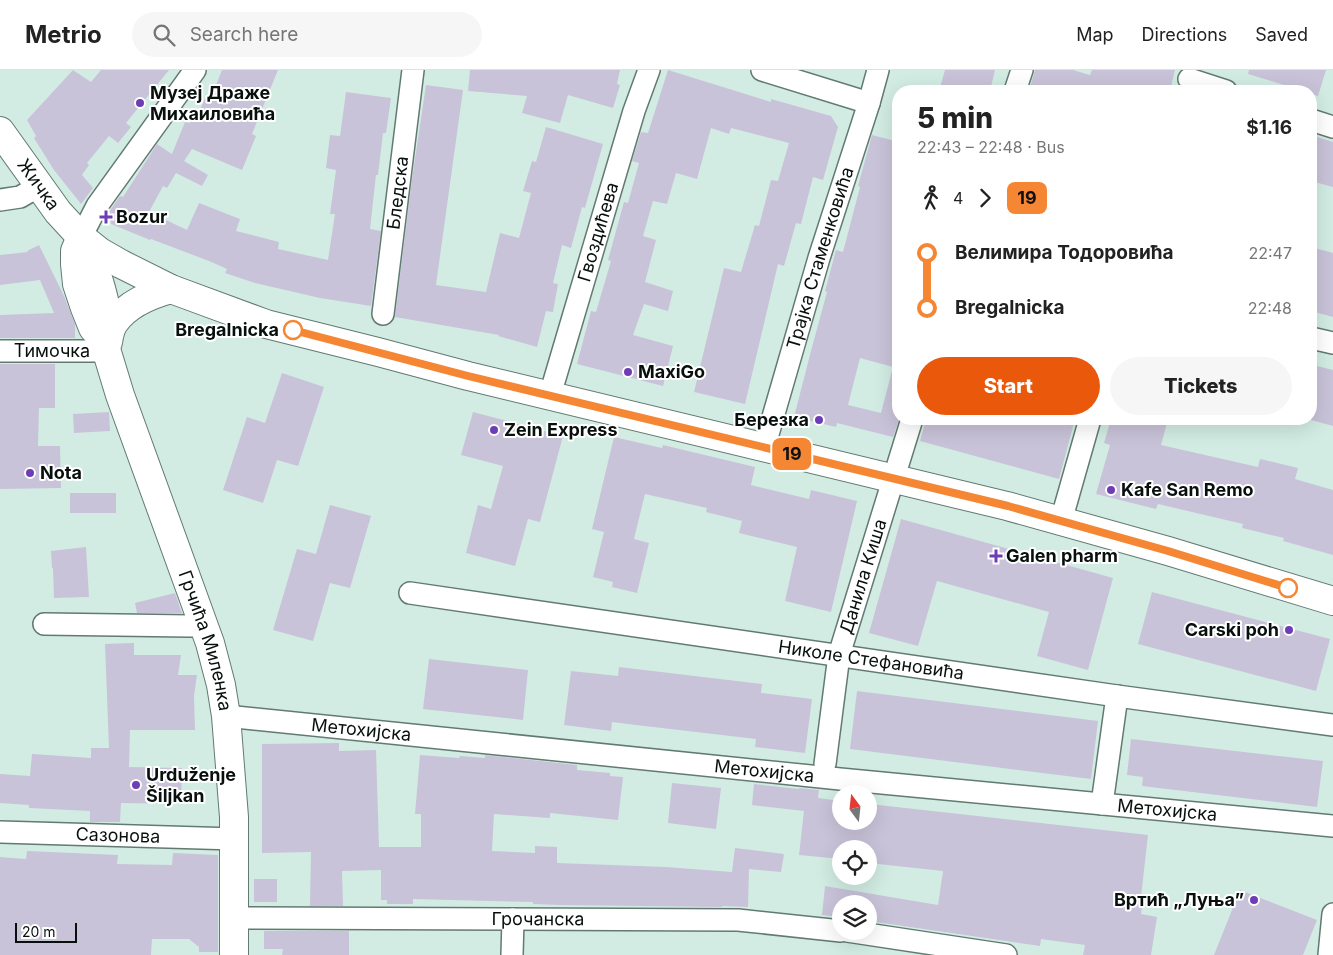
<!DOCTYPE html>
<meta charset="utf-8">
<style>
:root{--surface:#fff;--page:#f6f6f6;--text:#222;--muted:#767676;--line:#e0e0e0;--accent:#ea580c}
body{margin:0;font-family:Inter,sans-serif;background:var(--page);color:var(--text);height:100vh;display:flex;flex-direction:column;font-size:19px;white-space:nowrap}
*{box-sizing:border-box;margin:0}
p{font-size:16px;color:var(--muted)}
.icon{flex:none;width:28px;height:28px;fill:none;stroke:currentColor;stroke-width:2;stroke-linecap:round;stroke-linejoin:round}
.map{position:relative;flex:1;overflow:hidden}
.details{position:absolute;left:892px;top:15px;width:425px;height:340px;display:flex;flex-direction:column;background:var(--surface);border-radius:20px;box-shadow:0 5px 20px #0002}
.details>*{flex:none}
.badge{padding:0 10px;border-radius:8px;font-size:18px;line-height:32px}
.needle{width:32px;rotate:345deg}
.buttons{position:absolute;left:832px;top:715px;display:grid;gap:10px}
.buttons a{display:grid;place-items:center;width:45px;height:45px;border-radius:50%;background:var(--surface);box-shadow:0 5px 20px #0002;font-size:25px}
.scale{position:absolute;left:15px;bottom:12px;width:62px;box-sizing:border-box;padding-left:5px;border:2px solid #08100d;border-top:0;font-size:14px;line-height:18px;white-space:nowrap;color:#08100d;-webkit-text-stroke:4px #fff;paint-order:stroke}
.map>.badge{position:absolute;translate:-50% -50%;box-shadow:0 0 0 2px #fff}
.legs{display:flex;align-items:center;gap:8px;height:55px;padding:0 25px;font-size:16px}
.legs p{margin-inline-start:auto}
.summary{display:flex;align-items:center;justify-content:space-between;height:85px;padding:0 25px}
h1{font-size:28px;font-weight:800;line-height:38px}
.action{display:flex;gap:10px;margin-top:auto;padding:10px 25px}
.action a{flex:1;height:58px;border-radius:30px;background:var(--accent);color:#fff;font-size:20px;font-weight:800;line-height:58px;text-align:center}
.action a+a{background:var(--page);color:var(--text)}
ul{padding:0 25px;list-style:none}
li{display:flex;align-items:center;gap:18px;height:55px;font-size:19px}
li i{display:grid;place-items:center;width:8px;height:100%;margin:0 6px;background:currentColor}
li i::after{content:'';width:12px;height:12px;margin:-6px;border:4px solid;border-radius:50%;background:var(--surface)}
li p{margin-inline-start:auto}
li:first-child i{background:linear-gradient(#0000 50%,currentColor 0)}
li:last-child i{background:linear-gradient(currentColor 50%,#0000 0)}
header{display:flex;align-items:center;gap:30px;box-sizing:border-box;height:70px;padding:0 25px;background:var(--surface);border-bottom:1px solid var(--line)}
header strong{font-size:24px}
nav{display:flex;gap:28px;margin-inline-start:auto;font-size:18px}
.search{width:350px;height:45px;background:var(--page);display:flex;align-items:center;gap:12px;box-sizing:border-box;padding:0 18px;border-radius:28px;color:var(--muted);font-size:19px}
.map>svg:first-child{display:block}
</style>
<header>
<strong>Metrio</strong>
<div class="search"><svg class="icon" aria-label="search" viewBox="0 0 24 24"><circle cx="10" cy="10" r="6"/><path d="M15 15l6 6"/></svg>Search here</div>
<nav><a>Map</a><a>Directions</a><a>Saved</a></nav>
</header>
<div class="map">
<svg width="1333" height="885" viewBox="0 0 1333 885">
<rect width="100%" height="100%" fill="#d2ece3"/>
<path fill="#c9c3d9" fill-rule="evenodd" d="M73 0 91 12 101 0H169L126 53 131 57 118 73 109 66 87 93 89 95 82 105 93 118 81 134 54 100 34 68 36 66 27 50Z
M222 0H278L252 64 256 66 242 100 192 79 184 91 208 105 202 116 176 103 167 118 163 116 149 142 187 160 199 133 240 149 236 161 279 172 278 179 328 190 335 144H330L336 100 326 98 330 65 340 66 346 22 391 28 386 63H383L378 105H376L370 159 381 161 371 236 320 228 255 213 225 203 227 199 209 191 151 169 150 170 111 154 109 142 120 126 123 127 157 74 172 84 185 52 190 53 195 41 199 42 205 28 210 30Z
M470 0H620L617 14 620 15 613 38 568 25 560 53 522 43 527 26 468 21Z
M668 0 771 32V29L831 46 838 57 823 110 813 107 801 154 796 153 784 196 778 194 745 334 694 322 724 198 741 202 755 155 759 156 771 110 778 111 789 73 731 58 729 64 711 58 697 109 676 103 667 134 653 131 643 166 656 170 645 212 673 221 668 241 644 234 633 265 673 276 663 316 577 294 591 241 596 242 611 191 608 190 624 132 628 133 639 93 632 91 641 62 648 63Z
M945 0H995L990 21H939Z
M1035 0H1073L1090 5 1092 0H1175L1170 21H1029Z
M1249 0H1326L1318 26 1311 24V21H1304L1248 4Z
M426 15 463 20 436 215 486 222 500 163 519 168 531 123 523 121 532 91 536 92 546 57 603 74 585 138 582 137 571 178 562 175 553 213 558 214 553 242 546 241 537 277 498 266 499 265 395 247 412 109Z
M872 65 899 72V350L893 367 837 353 836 357 794 347 811 281 827 222 825 221 836 180 843 182 860 117 858 116ZM860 288 893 297 881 343 848 335Z
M1311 65 1333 72V117L1311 111Z
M39 175 64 226 75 254V268H0V245L54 243 40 210 0 215V185L28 182 27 181Z
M1311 177 1333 183V247L1311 241Z
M0 294H55V338H39L38 376H60L61 418 0 419Z
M1313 295 1333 300V356L1311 350V303Z
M282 303 324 317 298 396 277 390 263 433 223 420 247 347 265 353Z
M109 342 110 361 74 363 73 344Z
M473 342 563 366 540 452 528 449 515 496 466 483 478 435 491 439 503 396 461 385Z
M926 349H974L1000 355 1001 349H1075L1059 409 920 371Z
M1111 349H1168L1161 375 1258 397 1260 389 1298 398 1295 409 1333 420V485L1283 471 1284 468 1242 458 1243 454 1158 434 1156 439 1096 424 1110 375 1104 373Z
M614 367 662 378 663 375 755 397 751 415 809 429 811 420 857 431 831 542 785 531 797 477 739 463 742 451 706 442 707 438 645 424 634 469 649 473 637 523 612 517 613 512 593 507 604 462 592 459Z
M70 423H116V443H70Z
M330 435 371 446 350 518 330 513 313 571 273 560 297 479 316 484Z
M901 449 1113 508 1088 600 1037 586 1049 542 937 511 918 576 869 563Z
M86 477 89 527 54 528 53 498H52L51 481Z
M1152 522 1330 569 1316 621 1138 574Z
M175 523 182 543H137L135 533Z
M134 573V585H181L178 605H197L194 626 195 660H130L129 697 182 698 181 734 121 733 120 752H90V741L29 738V735L0 733V704L30 706 32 684 91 688V678H109L105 574Z
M429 589 528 600 523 650 423 639Z
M619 597 762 614 761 623 812 629 805 683 755 677 756 669 636 655 612 652 611 661 564 655 571 601 618 606Z
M857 621 1098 651 1091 709 850 679Z
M1131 669 1323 691 1317 737 1142 716 1143 707 1127 705Z
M339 673V681L376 680 379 777H421V744H415L420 685 459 688 460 686 485 688V685L577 695V700L610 703V706L623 707 618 750 550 743V748L494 744 492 781 535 783V776L557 777V793L666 797 732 802 735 778 784 784 781 802 749 799 748 837 722 836V837L560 835 533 834V832L413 829V834H387V830H381V800L342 801 343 836H310L311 782 262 783V674Z
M672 713 721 718 716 759 668 753Z
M754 714 799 719V718L819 720 818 728 841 731V751H869V734L1148 765 1141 827H1143L1141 844 1157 847 1151 885H1083L1085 875 1041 869 1040 876 869 851V834H841V847L822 845 825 816 938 835 943 801 869 793V779H841V789L799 785 804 741 752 735Z
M27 781 118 785 117 794 172 795 173 783 218 785V882H199V877L189 869H152L151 885H0V787L26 789Z
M254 809H277V832H254Z
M1240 820 1317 850 1303 885H1214Z
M264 861H349V885H282L283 879H264Z"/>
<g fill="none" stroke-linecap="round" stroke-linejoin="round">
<defs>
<g id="street">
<path d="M762 0 869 33"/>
<path d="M1189 9 1226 21"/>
<path d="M1015 21 1022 0"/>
<path d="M1311 50 1333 57"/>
<path d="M0 130 20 127 39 116"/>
<path d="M81 167 97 136 195 0"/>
<path id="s1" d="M383 244 413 0"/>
<path d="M1311 268 1333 273"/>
<path id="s2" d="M0 281H106"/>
<path id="s3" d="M550 325 634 41 649 0"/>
<path id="s4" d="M764 378 819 188 869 33 878 0"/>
<path d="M1061 451 1090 349"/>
<path id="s5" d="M410 523 1117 626 1333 655"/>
<path d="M44 554 190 556 202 553"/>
<path id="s6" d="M226 646 840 709 1333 756"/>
<path id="s7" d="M825 694 839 585 912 349"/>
<path d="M1102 734 1117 626"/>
<path id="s8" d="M0 762 235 769"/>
<path id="s9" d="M234 848 738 850 841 861"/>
<path d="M847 861 1006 885"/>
<path d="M512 885 513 849"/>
<path d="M1329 885 1333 844"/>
</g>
<g id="secondary">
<path id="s10" d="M0 61 58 142 81 167 100 182 121 194 171 219 266 254 378 282 468 306 1007 436 1168 481 1333 531"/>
<path id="s11" d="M81 167 75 181V194L77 214 85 238 93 258 103 269 120 325 210 573 221 615 226 646 234 747V885"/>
<path d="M82 168C92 186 108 234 107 254 107 259 104 264 103 269"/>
<path d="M108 272C109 266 110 259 114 253 127 234 149 225 171 219"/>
</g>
</defs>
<use href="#street" stroke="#627a71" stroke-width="24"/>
<use href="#secondary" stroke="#627a71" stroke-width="30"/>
<use href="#street" stroke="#fff" stroke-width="21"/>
<use href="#secondary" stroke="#fff" stroke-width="28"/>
</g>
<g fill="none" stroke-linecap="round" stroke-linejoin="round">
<defs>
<path id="line-1" d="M293 260 468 306 1008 436 1168 481 1288 518"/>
</defs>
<use href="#line-1" stroke="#fff" stroke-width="11"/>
<use href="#line-1" stroke="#f58634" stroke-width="8"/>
</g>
<g fill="#6d3db5" stroke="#fff" stroke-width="2">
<circle cx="140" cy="33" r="5"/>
<path d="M103.5 139.5h5v5h5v5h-5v5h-5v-5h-5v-5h5z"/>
<circle cx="628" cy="302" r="5"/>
<circle cx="819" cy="350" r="5"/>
<circle cx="494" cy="360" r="5"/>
<circle cx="30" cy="403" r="5"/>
<circle cx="1111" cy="420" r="5"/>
<path d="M993.5 478.5h5v5h5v5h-5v5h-5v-5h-5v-5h5z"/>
<circle cx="1289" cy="560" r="5"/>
<circle cx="136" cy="715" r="5"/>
<circle cx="1254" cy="830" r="5"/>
</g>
<g fill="#fff" stroke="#f58634" stroke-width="2.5">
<circle cx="293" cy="260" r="9"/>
<circle cx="1288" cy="518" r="9"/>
</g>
<g text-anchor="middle" stroke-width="4" stroke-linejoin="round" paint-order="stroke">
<g font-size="18" font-weight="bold" fill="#08100d" stroke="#fff" text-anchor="start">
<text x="150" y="29">Музеј Драже<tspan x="150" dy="21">Михаиловића</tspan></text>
<text x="116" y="153">Bozur</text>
<text x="638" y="308">MaxiGo</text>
<text x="809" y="356" text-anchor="end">Березка</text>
<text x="504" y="366">Zein Express</text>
<text x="40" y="409">Nota</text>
<text x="1121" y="426">Kafe San Remo</text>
<text x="1006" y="492">Galen pharm</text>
<text x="1279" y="566" text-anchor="end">Carski poh</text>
<text x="146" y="711">Urduženje<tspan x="146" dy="21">Šiljkan</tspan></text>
<text x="1244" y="836" text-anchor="end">Вртић „Луња”</text>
</g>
<g font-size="18" fill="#08100d" stroke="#fff">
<text dy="6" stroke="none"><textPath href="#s10" startOffset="66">Жичка</textPath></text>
<text dy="6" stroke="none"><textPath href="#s1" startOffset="122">Бледска</textPath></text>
<text dy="6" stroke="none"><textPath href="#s3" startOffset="170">Гвоздићева</textPath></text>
<text dy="6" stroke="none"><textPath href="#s4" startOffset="198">Трајка Стаменковића</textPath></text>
<text dy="6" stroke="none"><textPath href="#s2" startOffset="52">Тимочка</textPath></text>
<text dy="6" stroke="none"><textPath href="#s7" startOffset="192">Данила Киша</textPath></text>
<text dy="6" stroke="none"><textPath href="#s11" startOffset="429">Грчића Миленка</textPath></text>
<text dy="6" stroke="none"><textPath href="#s5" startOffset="466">Николе Стефановића</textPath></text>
<text dy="6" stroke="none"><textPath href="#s6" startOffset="136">Метохијска</textPath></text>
<text dy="6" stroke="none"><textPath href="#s6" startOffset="541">Метохијска</textPath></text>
<text dy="6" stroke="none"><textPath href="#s6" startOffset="946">Метохијска</textPath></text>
<text dy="6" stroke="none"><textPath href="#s8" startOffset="118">Сазонова</textPath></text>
<text dy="6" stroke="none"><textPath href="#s9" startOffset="304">Грочанска</textPath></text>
</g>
<g font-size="18" font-weight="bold" fill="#08100d" stroke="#fff" text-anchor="end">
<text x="279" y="266">Bregalnicka</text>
</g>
</g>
</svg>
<div class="buttons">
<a><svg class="needle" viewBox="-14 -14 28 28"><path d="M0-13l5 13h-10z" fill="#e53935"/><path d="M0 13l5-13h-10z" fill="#767676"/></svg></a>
<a><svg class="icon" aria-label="locate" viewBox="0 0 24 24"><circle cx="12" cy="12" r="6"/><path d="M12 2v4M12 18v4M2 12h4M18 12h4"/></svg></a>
<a><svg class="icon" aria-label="layers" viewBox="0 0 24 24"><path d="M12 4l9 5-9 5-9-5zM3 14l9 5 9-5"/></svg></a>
</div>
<div class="scale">20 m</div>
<b class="badge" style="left:792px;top:384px;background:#f58634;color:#111">19</b>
<section class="details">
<div class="summary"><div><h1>5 min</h1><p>22:43 – 22:48 · Bus</p></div><b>$1.16</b></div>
<div class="legs"><svg class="icon" aria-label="walk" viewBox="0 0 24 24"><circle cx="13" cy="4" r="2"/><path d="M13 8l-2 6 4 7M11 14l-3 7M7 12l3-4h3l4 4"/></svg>4<svg class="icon" aria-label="forward" viewBox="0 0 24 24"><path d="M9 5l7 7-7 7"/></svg><b class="badge" style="background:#f58634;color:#111">19</b></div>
<ul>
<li><i style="color:#f58634"></i><b>Велимира Тодоровића</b><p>22:47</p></li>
<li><i style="color:#f58634"></i><b>Bregalnicka</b><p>22:48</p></li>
</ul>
<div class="action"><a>Start</a><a>Tickets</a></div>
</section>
</div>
